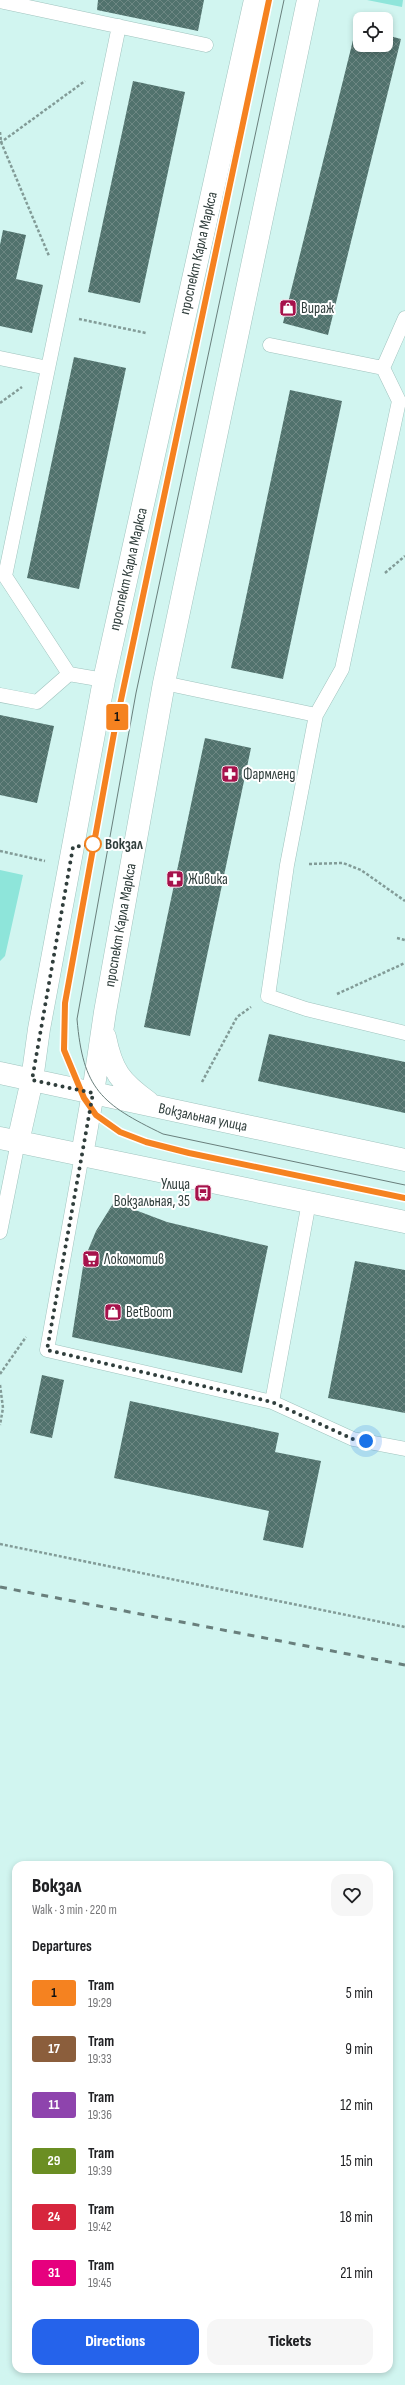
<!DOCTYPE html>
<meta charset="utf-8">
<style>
:root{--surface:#fff;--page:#f6f6f6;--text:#202124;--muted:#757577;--accent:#2563eb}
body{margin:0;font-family:"Sofia Sans Condensed",sans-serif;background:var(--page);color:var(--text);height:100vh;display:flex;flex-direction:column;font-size:15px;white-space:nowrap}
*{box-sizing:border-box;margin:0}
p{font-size:13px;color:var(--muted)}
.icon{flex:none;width:22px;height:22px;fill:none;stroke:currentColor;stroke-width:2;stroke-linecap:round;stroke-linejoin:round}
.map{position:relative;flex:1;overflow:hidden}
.details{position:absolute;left:12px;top:1861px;width:381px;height:512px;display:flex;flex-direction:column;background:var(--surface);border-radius:12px;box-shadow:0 2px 6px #0003}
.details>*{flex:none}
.badge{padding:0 8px;border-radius:3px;font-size:14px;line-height:26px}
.fabs{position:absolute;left:353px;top:12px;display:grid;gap:8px}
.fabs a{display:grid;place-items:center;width:40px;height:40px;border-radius:8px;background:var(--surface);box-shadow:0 2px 6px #0003;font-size:20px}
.you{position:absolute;width:20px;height:20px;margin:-10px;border:3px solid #fff;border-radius:50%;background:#1a73e8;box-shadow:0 0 0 6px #1a73e833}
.map>.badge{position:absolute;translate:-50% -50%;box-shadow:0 0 0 2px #fff}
h2{padding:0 20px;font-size:15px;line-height:36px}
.round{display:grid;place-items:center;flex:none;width:42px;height:42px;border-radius:12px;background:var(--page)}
.overview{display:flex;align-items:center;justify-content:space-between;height:68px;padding:0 20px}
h1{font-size:19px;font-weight:800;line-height:30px}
.cta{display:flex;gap:8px;margin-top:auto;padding:8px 20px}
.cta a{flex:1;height:46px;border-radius:12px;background:var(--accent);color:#fff;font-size:16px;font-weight:800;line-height:46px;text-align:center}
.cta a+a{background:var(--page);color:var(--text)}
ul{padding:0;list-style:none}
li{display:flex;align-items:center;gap:12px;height:56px;padding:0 20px}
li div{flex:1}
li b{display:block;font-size:15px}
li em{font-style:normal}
li .badge{min-width:44px;font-weight:700;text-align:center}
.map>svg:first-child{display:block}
</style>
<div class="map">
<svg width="405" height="2385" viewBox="0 0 405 2385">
<defs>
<pattern id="building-cross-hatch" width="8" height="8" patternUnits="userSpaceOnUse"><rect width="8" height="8" fill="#51726d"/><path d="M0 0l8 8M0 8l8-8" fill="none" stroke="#6d8783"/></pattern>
</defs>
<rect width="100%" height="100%" fill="#d1f5f0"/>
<path fill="#8ee5da" d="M367 0H403L402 7Z
M0 870 23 875 5 956 0 961Z"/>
<path fill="url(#building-cross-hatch)" d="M98 0H204L198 31 97 10Z
M356 28 360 29V45H386V35L401 39 328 335 283 323Z
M133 81 185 92 140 303 88 292Z
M3 230 26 235 16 279 43 285 32 333 0 326V245Z
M74 357 126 368 79 589 27 578Z
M290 390 342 401 283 679 231 668Z
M0 715 54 726 37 803 0 795Z
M205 738 251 748 190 1036 144 1027Z
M269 1034 405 1062V1113L258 1081Z
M114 1202 167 1222 268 1246 242 1373 72 1337 84 1260 96 1231Z
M355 1261 405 1270V1413L328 1398Z
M42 1375 64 1380 52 1438 30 1433Z
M130 1401 279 1433 275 1452 321 1461 303 1548 263 1540 269 1511 114 1478Z"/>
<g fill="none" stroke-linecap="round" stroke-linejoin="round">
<defs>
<path id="lane" d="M0 1 206 45
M405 318 383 368 399 401 342 669 316 715 287 865 268 996 306 1009 405 1033
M270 345 383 368
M0 358 48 368
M69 674 5 576 119 26
M164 683 316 715
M0 695 37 702 69 674 104 680
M82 1155 47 1350 272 1402 353 1439 405 1449
M0 1232 18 1142
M272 1402 309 1202"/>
<path id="secondary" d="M105 1037C112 1071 120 1082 148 1102
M0 1073 405 1160
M0 1138 405 1222
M18 1142 32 1080 39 1029 104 680 255 0
M82 1155 93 1093 105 1012 164 683 308 0"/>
</defs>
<use href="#lane" stroke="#a0c3be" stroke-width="15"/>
<use href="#secondary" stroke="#a0c3be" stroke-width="23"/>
<path stroke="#829b97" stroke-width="2.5" stroke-dasharray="3 2" stroke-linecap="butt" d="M0 132 1 142 49 256
M0 143 85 81
M79 319 146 333
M0 403 22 387
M385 573 405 556
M0 851 45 861
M309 864 343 863 361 870 405 901
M397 938 405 940
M337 994 405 963
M202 1082 237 1017 251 1007
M0 1374 26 1337
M0 1385 3 1408 0 1425
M0 1544 405 1627"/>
<use href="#lane" stroke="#fff" stroke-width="14"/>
<use href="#secondary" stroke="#fff" stroke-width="22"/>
<path stroke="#697f7c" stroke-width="1" d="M269 0 113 733 64 1014V1049L72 1071 84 1098 96 1115 117 1130 146 1142 189 1153 405 1198
M284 0 136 693 77 1019C83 1089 101 1104 163 1134L405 1185"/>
<path stroke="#697f7c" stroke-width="3" stroke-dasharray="7 7" stroke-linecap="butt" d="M0 1587 405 1665"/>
</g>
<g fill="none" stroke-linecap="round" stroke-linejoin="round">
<defs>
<path id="line" d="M269 0 114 733 65 1003 64 1050 84 1098 96 1115 120 1132 146 1142 189 1153 405 1198"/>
</defs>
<use href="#line" stroke="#fff" stroke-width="9"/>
<use href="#line" stroke="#f58220" stroke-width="6"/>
<path stroke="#303e3c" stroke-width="4" stroke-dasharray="0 7.2" d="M93 844 73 847 32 1080 93 1093 47 1350 272 1402 353 1439 366 1441"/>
</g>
<defs>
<symbol id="shop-square" viewBox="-11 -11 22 22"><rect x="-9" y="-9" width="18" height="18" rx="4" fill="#a6124b" stroke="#fff"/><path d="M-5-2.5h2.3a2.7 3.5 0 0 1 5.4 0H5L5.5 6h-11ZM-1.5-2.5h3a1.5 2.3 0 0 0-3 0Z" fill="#fff"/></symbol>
<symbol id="pharmacy-square" viewBox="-11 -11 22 22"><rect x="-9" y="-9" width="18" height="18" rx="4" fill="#a6124b" stroke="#fff"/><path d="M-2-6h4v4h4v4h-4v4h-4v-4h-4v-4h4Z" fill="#fff"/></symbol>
<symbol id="bus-square" viewBox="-11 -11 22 22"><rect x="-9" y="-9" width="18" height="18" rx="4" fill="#a6124b" stroke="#fff"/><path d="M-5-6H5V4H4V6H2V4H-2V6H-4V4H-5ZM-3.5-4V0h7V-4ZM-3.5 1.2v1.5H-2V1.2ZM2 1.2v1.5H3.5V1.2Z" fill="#fff"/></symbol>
<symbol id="supermarket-square" viewBox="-11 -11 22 22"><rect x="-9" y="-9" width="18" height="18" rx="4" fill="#a6124b" stroke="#fff"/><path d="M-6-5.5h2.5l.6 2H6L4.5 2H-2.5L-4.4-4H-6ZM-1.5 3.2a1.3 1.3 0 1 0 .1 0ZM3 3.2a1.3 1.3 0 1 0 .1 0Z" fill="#fff"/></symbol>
</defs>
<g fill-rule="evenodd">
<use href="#shop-square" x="278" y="298" width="20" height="20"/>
<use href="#pharmacy-square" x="220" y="764" width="20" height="20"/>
<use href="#pharmacy-square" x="165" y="869" width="20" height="20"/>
<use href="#bus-square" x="193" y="1183" width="20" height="20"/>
<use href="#supermarket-square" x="81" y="1249" width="20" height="20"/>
<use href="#shop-square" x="103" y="1302" width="20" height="20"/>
</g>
<circle fill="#fff" stroke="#f58220" stroke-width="2" cx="93" cy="844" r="8"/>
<g text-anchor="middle" stroke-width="4" stroke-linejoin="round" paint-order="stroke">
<g font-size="15" fill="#303e3c" stroke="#fff">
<text transform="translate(198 253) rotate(-77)" y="5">проспект Карла Маркса</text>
<text transform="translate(128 569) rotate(-77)" y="5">проспект Карла Маркса</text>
<text transform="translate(120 925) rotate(-80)" y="5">проспект Карла Маркса</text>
<text transform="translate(203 1117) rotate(12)" y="5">Вокзальная улица</text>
</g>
<g font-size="15" fill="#303e3c" stroke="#fff" text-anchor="start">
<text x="301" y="313">Вираж</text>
<text x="243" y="779">Фармленд</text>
<text x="188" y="884">Живика</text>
<text x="190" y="1189" text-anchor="end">Улица<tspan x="190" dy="17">Вокзальная, 35</tspan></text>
<text x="104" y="1264">Локомотив</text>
<text x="126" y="1317">BetBoom</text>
</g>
<g font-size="15" font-weight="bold" fill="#303e3c" stroke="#fff" text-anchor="start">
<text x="105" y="849">Вокзал</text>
</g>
</g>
</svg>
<div class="fabs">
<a><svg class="icon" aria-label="locate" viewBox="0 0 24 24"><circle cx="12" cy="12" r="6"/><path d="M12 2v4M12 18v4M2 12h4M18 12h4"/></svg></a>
</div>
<div class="you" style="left:366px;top:1441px"></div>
<b class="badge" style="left:117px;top:717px;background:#f58220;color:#111">1</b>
<section class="details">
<div class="overview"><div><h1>Вокзал</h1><p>Walk · 3 min · 220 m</p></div><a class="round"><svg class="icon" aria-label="heart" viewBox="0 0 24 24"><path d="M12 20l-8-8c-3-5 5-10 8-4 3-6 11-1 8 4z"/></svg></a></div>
<h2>Departures</h2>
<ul>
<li><span class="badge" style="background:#f58220;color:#111">1</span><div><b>Tram</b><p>19:29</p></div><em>5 min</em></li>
<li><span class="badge" style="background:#8b5e3c;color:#fff">17</span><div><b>Tram</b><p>19:33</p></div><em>9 min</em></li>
<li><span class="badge" style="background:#8e44ad;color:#fff">11</span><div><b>Tram</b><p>19:36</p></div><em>12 min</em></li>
<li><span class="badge" style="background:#6b8e23;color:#fff">29</span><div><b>Tram</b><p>19:39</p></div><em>15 min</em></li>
<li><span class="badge" style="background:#d7263d;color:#fff">24</span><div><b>Tram</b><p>19:42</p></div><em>18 min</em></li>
<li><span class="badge" style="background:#e6007e;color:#fff">31</span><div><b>Tram</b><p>19:45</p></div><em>21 min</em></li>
</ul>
<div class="cta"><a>Directions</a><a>Tickets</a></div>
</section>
</div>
